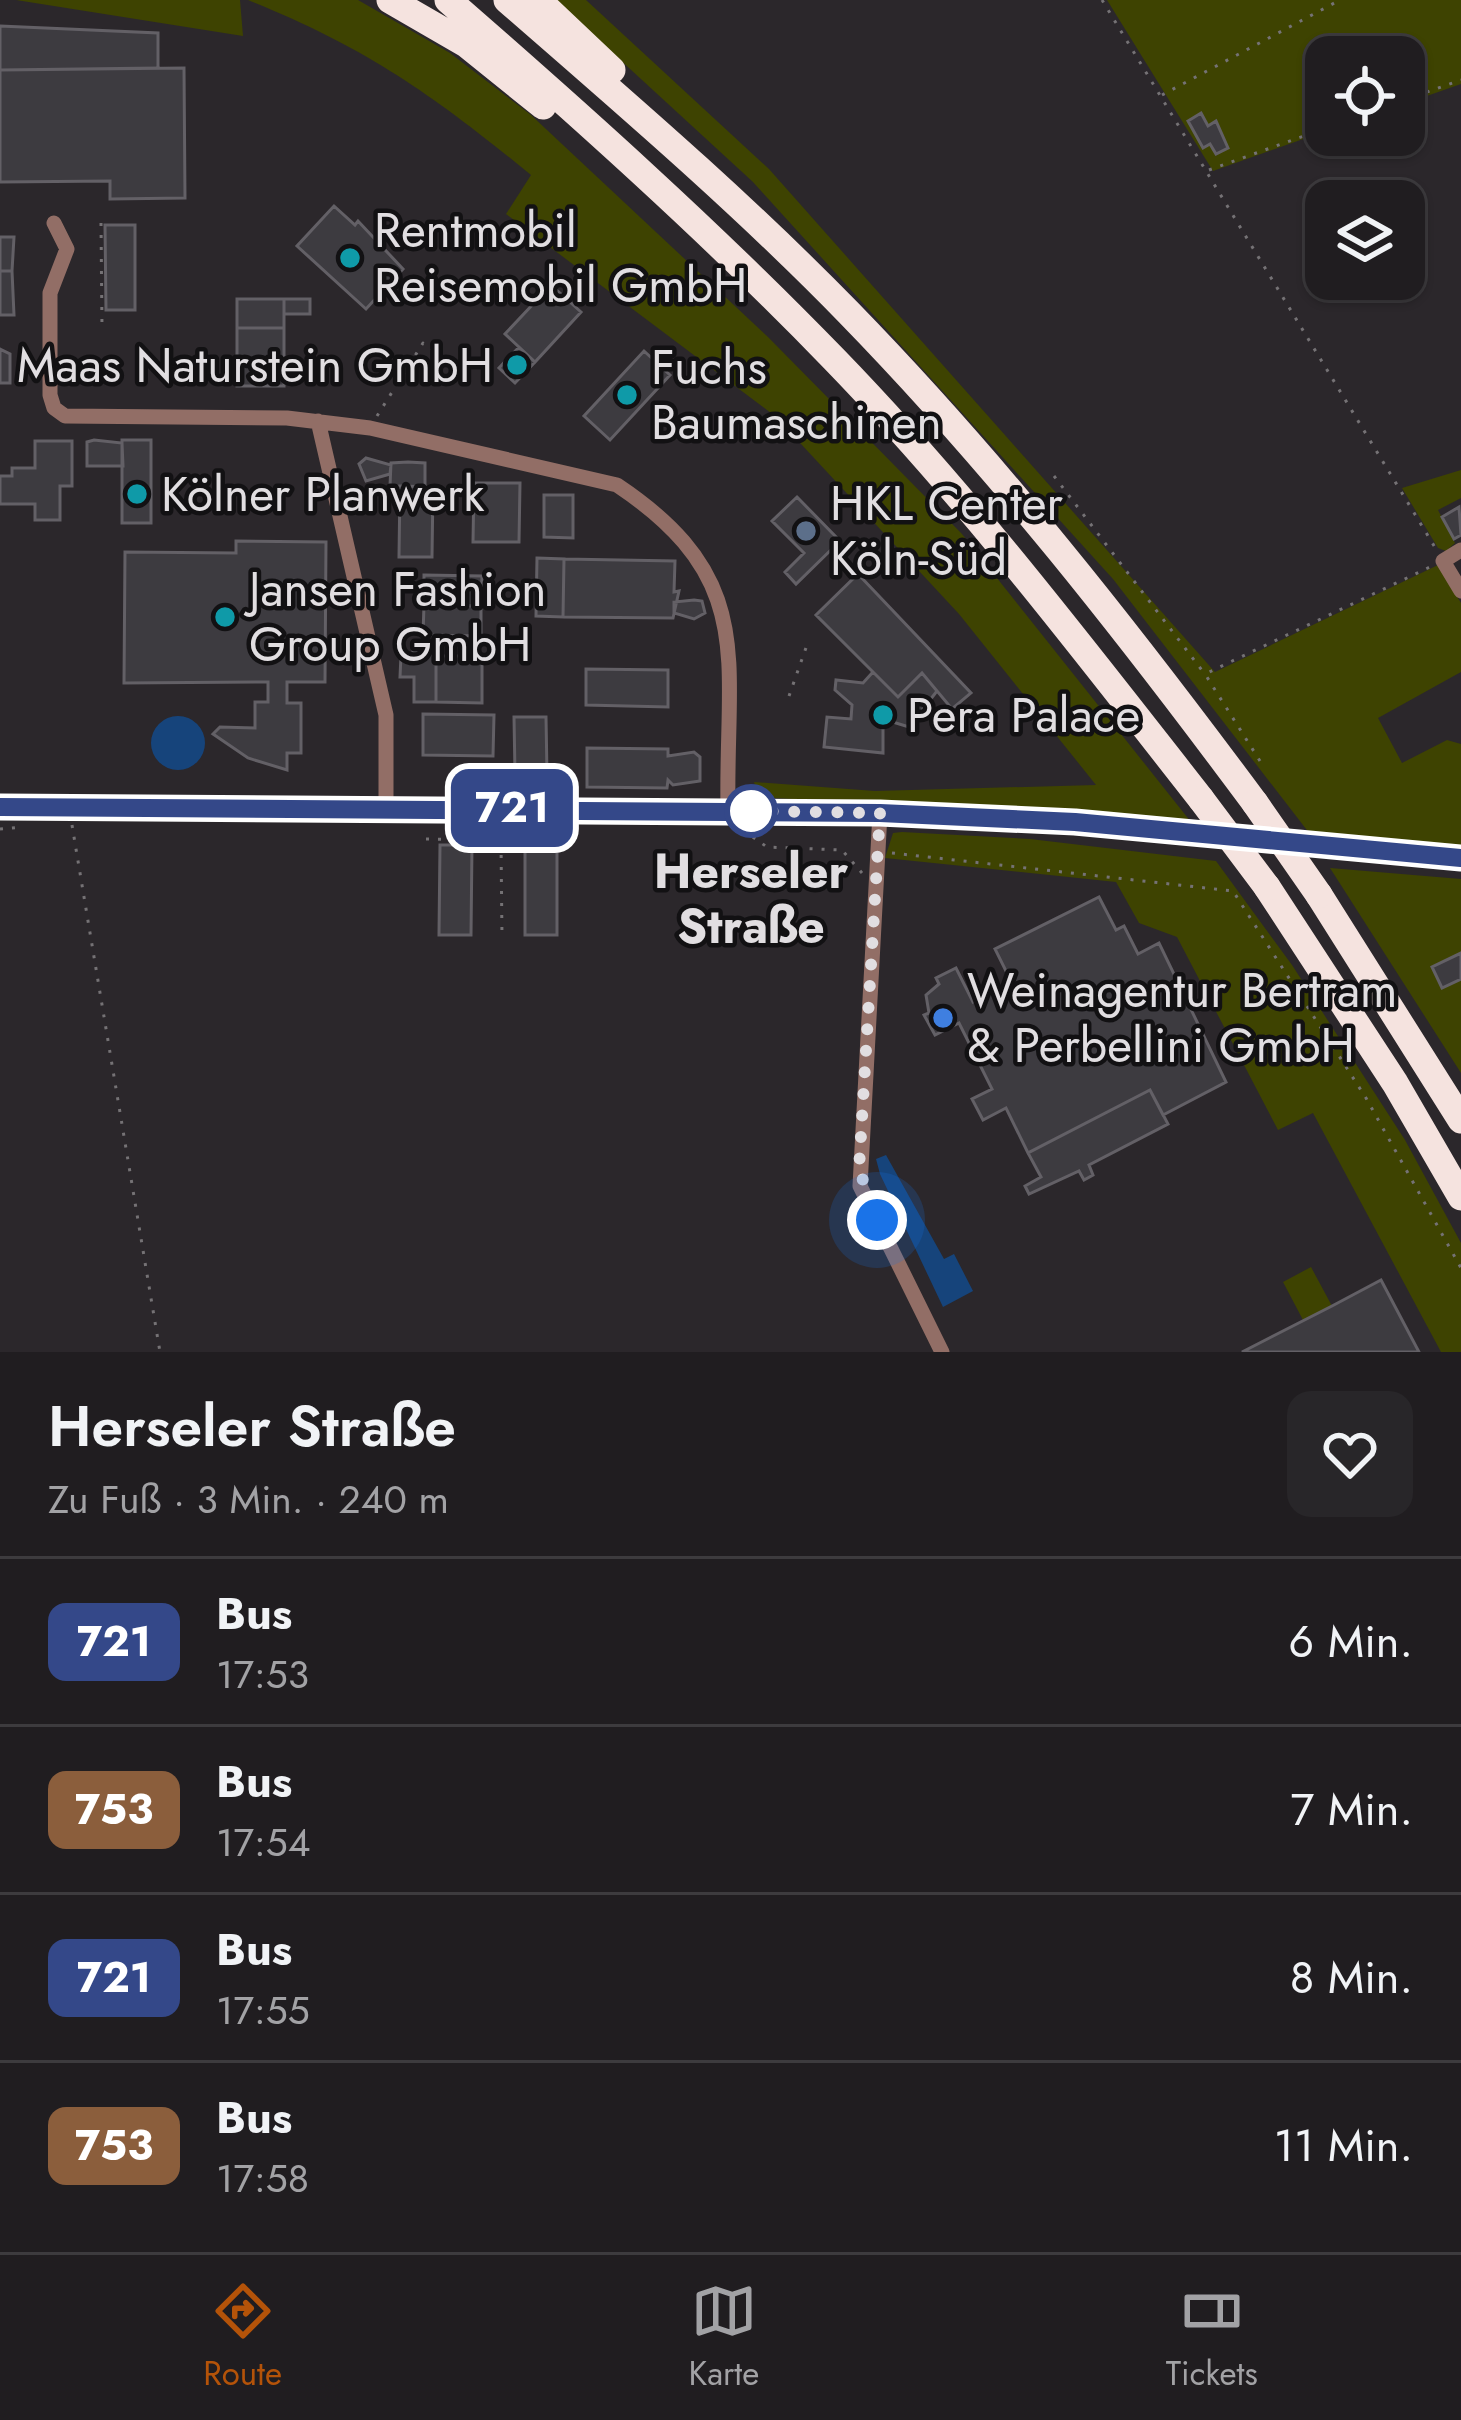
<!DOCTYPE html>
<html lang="de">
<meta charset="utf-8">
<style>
:root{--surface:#201d20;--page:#282629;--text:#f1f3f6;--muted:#a2a2a5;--line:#3d3b3e;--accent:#b45309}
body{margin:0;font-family:Jost,sans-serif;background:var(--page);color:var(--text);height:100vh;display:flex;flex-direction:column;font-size:45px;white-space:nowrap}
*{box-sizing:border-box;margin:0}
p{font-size:39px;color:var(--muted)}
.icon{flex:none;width:66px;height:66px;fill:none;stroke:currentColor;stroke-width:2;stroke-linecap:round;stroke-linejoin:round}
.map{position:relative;height:1352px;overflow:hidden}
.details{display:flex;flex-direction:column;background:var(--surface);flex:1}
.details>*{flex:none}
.badge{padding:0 24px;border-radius:18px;font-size:42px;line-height:78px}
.buttons{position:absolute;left:1305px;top:36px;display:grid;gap:24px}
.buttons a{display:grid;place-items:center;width:120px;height:120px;border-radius:24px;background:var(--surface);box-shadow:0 3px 9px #0004,0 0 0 3px var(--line);font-size:60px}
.you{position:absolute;width:60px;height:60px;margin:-30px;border:9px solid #fff;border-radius:50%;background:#1a73e8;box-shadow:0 0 0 18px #1a73e833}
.map>.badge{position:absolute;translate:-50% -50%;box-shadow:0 0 0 6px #fff}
.round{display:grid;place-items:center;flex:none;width:126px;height:126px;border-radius:24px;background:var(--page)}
.summary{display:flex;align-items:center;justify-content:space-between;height:204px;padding:0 48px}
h1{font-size:57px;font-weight:600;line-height:90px}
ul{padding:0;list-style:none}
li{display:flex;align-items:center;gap:36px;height:168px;padding:0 48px;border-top:3px solid var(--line)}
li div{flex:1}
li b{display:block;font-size:45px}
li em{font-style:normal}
li .badge{min-width:132px;font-weight:700;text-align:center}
.menu{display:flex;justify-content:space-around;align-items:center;height:168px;border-top:3px solid var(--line);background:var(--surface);font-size:33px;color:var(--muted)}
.menu a{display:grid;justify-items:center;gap:6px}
.menu .active{color:var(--accent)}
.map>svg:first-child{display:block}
</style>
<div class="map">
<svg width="1461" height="1352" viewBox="0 0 1461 1352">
<rect width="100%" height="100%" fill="#2b272b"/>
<path fill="#3e4301" d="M16 0H240L243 36Z
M248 0H358L450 53 531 115 768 337 962 534 1191 822 759 797 754 782 875 791 1096 785 959 614 775 416 506 214 531 175C432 94 367 48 248 0Z
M555 0H586L769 169 1215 672 1438 565 1461 603V672L1378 718 1402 763 1447 740 1461 744V849L1313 838 1113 579 753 182Z
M1107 0H1461V84L1404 104V57H1326V131L1213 171Z
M1461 470V498L1438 510 1455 543 1446 551 1438 548 1402 488Z
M902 832 1030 839 1216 861 1292 965 1405 1140 1461 1243V1352H1441L1313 1113 1278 1130 1177 937 1139 923 1116 882 885 858 893 833Z
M1330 868 1461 879V1073Z
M1311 1267 1332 1306 1303 1320 1283 1282Z"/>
<path fill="#16447b" d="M151 743a27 27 0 1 1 54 0a27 27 0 1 1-54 0Z
M886 1155 944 1259 954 1254 973 1291 943 1307 880 1174 876 1159Z"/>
<path fill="#3d3b40" stroke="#636066" stroke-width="3" d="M0 26 158 33V68L0 70Z
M184 68 185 198 110 199V181L0 182V70Z
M1201 113 1208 126 1216 121 1228 148 1216 154 1210 144 1203 148 1188 121Z
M334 206 355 225 358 221 403 269 366 309 297 246Z
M105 225H135V310H106Z
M0 237H14L12 271H0Z
M0 271H12L14 315H0Z
M551 285 581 312 535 362 505 334Z
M237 299H284V328H237Z
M284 299H310V314H284Z
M237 328H284V386H237Z
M519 347 535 362 515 383 499 368Z
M0 349 10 354V383H0Z
M644 351 670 375 610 440 584 416Z
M94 440 122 443 123 466H87V442Z
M122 440H151V523H122Z
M35 441H72V486H60V520H35V504H0V476H12V468H35Z
M366 458 391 465 390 474 366 481 359 464Z
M408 462 425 463V487L390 486 391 463Z
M474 483H520L519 542H473Z
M400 486 433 487 432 557H399Z
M544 495H573V538L544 537Z
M797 497 840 541 796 584 785 572 804 553 772 521Z
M1459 507 1461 535 1454 539 1442 517Z
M236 541 326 542 325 682H287V703H301V753H287V770L248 758 213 734 220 727 255 728V702H268V682L124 683 125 552 236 553Z
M537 558 564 559 563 617 536 616Z
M564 559 675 561 674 592 679 591 673 618 563 617Z
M858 574 971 693 952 709 922 673 898 697 816 615Z
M424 575 482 576 481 606 424 605Z
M694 600 702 601 705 613 694 619 674 613V602Z
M424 605 481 606V636L423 635Z
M413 650 436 656V702H414V677H400L401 655H413Z
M436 656H482V703L436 702Z
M586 669 668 670V707L586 705Z
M873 672 898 697 922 673 937 691 909 727 883 719V753L824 747 827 717 851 719 852 705 835 690 836 680 863 683Z
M423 714 494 715 493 756 423 755Z
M514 717H546L547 774H515Z
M587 748 668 749V756L694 752 700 757V781L673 785 668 780 667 788 587 787Z
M440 845H472L471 935H439Z
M525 845H557V935H525Z
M1099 897 1116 930 1124 926 1138 954 1159 943 1226 1082 1163 1115 1150 1090 1028 1153 1006 1108 983 1120 972 1099 992 1089 959 1023 935 1035 924 1015 929 1013 926 995 939 984 936 978 956 968 973 1002 1012 983 995 949Z
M1461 953V979L1442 988 1432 967Z
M1150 1090 1168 1124 1089 1165 1093 1175 1084 1180 1079 1171 1029 1194 1025 1186 1041 1177 1028 1153Z
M1381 1280 1419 1352H1242L1332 1306Z"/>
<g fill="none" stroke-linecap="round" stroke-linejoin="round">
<path stroke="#757275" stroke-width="3" stroke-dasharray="3 9" stroke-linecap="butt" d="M1102 0 1436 549
M1162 95 1340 0
M1404 100 1461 80
M1209 170 1326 128
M101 223 102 329
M377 416 423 343 458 367
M1054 476 1204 673
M789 696 808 642
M1260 761 1205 674 1430 567
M72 825 160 1352
M0 829 22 827
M743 830 767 847 842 850 862 873
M426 839 555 841
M501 843 502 938
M892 853 1233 891 1366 1098 1461 1268"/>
<path stroke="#926e66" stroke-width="15" d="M54 223 67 249 50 293V395L54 408 65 416 287 418 370 428 617 485C759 580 725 660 728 810
M318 421 386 715V807
M1461 550 1443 561 1461 591
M880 813 860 1186 942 1352"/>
<path stroke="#ce9589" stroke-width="21" d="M0 807 880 813 1075 822 1461 858"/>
<path stroke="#f5e3df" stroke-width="27" d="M390 0 466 44 543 106
M448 0C580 115 712 233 834 359 967 496 1084 650 1201 799
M507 0C624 102 741 202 849 313 998 466 1128 632 1255 803
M538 0 612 70
M1267 887 1395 1083 1461 1197
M1319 895 1461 1120"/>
<path stroke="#f5e3df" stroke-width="27" d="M1201 799 1267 887
M1255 803 1319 895"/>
</g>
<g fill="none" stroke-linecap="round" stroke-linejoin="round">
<defs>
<path id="line" d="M0 807 880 813 1075 822 1461 858"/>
</defs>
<use href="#line" stroke="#fff" stroke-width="27"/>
<use href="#line" stroke="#344889" stroke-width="18"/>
<path stroke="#e1dee1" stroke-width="12" stroke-dasharray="0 21.6" d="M751 811 880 813 859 1169 877 1220"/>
</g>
<g fill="#0f9aa8" stroke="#121113" stroke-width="4.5">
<circle cx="350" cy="258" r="12"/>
<circle cx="517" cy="365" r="12"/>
<circle cx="627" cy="395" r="12"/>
<circle cx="137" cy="494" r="12"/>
<circle cx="225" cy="617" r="12"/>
<circle cx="883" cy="715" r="12"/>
</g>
<circle fill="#5c6f8a" stroke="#121113" stroke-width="4.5" cx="806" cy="531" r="12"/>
<circle fill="#fff" stroke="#344889" stroke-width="6" cx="751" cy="811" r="24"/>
<circle fill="#3f7fe0" stroke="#121113" stroke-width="4.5" cx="943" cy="1018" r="12"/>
<g text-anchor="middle" stroke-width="9" stroke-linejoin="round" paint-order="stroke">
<g font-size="48" fill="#e1dee1" stroke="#121113" text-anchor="start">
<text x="374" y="247">Rentmobil<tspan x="374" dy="55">Reisemobil GmbH</tspan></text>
<text x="493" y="382" text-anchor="end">Maas Naturstein GmbH</text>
<text x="651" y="384">Fuchs<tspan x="651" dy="55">Baumaschinen</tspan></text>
<text x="161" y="511">Kölner Planwerk</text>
<text x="830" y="520">HKL Center<tspan x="830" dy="55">Köln-Süd</tspan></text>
<text x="249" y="606">Jansen Fashion<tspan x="249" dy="55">Group GmbH</tspan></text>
<text x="907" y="732">Pera Palace</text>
<text x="967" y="1007">Weinagentur Bertram<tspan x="967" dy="55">&amp; Perbellini GmbH</tspan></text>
</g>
<g font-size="48" font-weight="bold" fill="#e1dee1" stroke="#121113">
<text x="751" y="888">Herseler<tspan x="751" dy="55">Straße</tspan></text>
</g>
</g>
</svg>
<div class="buttons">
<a><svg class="icon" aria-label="locate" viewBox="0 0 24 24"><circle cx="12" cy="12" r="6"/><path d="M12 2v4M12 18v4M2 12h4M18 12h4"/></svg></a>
<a><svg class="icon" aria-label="layers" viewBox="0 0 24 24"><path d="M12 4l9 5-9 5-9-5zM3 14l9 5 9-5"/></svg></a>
</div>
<div class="you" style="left:877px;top:1220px"></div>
<b class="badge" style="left:512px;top:808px;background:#344889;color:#fff">721</b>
</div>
<section class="details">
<div class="summary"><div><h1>Herseler Straße</h1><p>Zu Fuß · 3 Min. · 240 m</p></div><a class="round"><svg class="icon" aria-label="heart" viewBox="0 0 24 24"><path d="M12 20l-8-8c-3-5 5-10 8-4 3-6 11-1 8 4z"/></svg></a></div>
<ul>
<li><span class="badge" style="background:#344889;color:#fff">721</span><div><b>Bus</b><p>17:53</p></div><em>6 Min.</em></li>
<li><span class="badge" style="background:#8b5e3c;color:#fff">753</span><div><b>Bus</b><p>17:54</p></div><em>7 Min.</em></li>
<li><span class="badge" style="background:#344889;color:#fff">721</span><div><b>Bus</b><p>17:55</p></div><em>8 Min.</em></li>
<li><span class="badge" style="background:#8b5e3c;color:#fff">753</span><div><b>Bus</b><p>17:58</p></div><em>11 Min.</em></li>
</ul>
</section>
<nav class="menu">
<a class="active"><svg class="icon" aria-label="directions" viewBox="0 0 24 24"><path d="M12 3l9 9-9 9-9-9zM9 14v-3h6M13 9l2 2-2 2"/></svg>Route</a>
<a><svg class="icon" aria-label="map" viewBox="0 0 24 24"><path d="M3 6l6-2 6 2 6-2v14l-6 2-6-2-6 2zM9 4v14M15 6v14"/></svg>Karte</a>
<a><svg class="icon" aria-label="tickets" viewBox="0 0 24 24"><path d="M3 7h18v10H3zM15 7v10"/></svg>Tickets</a>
</nav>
